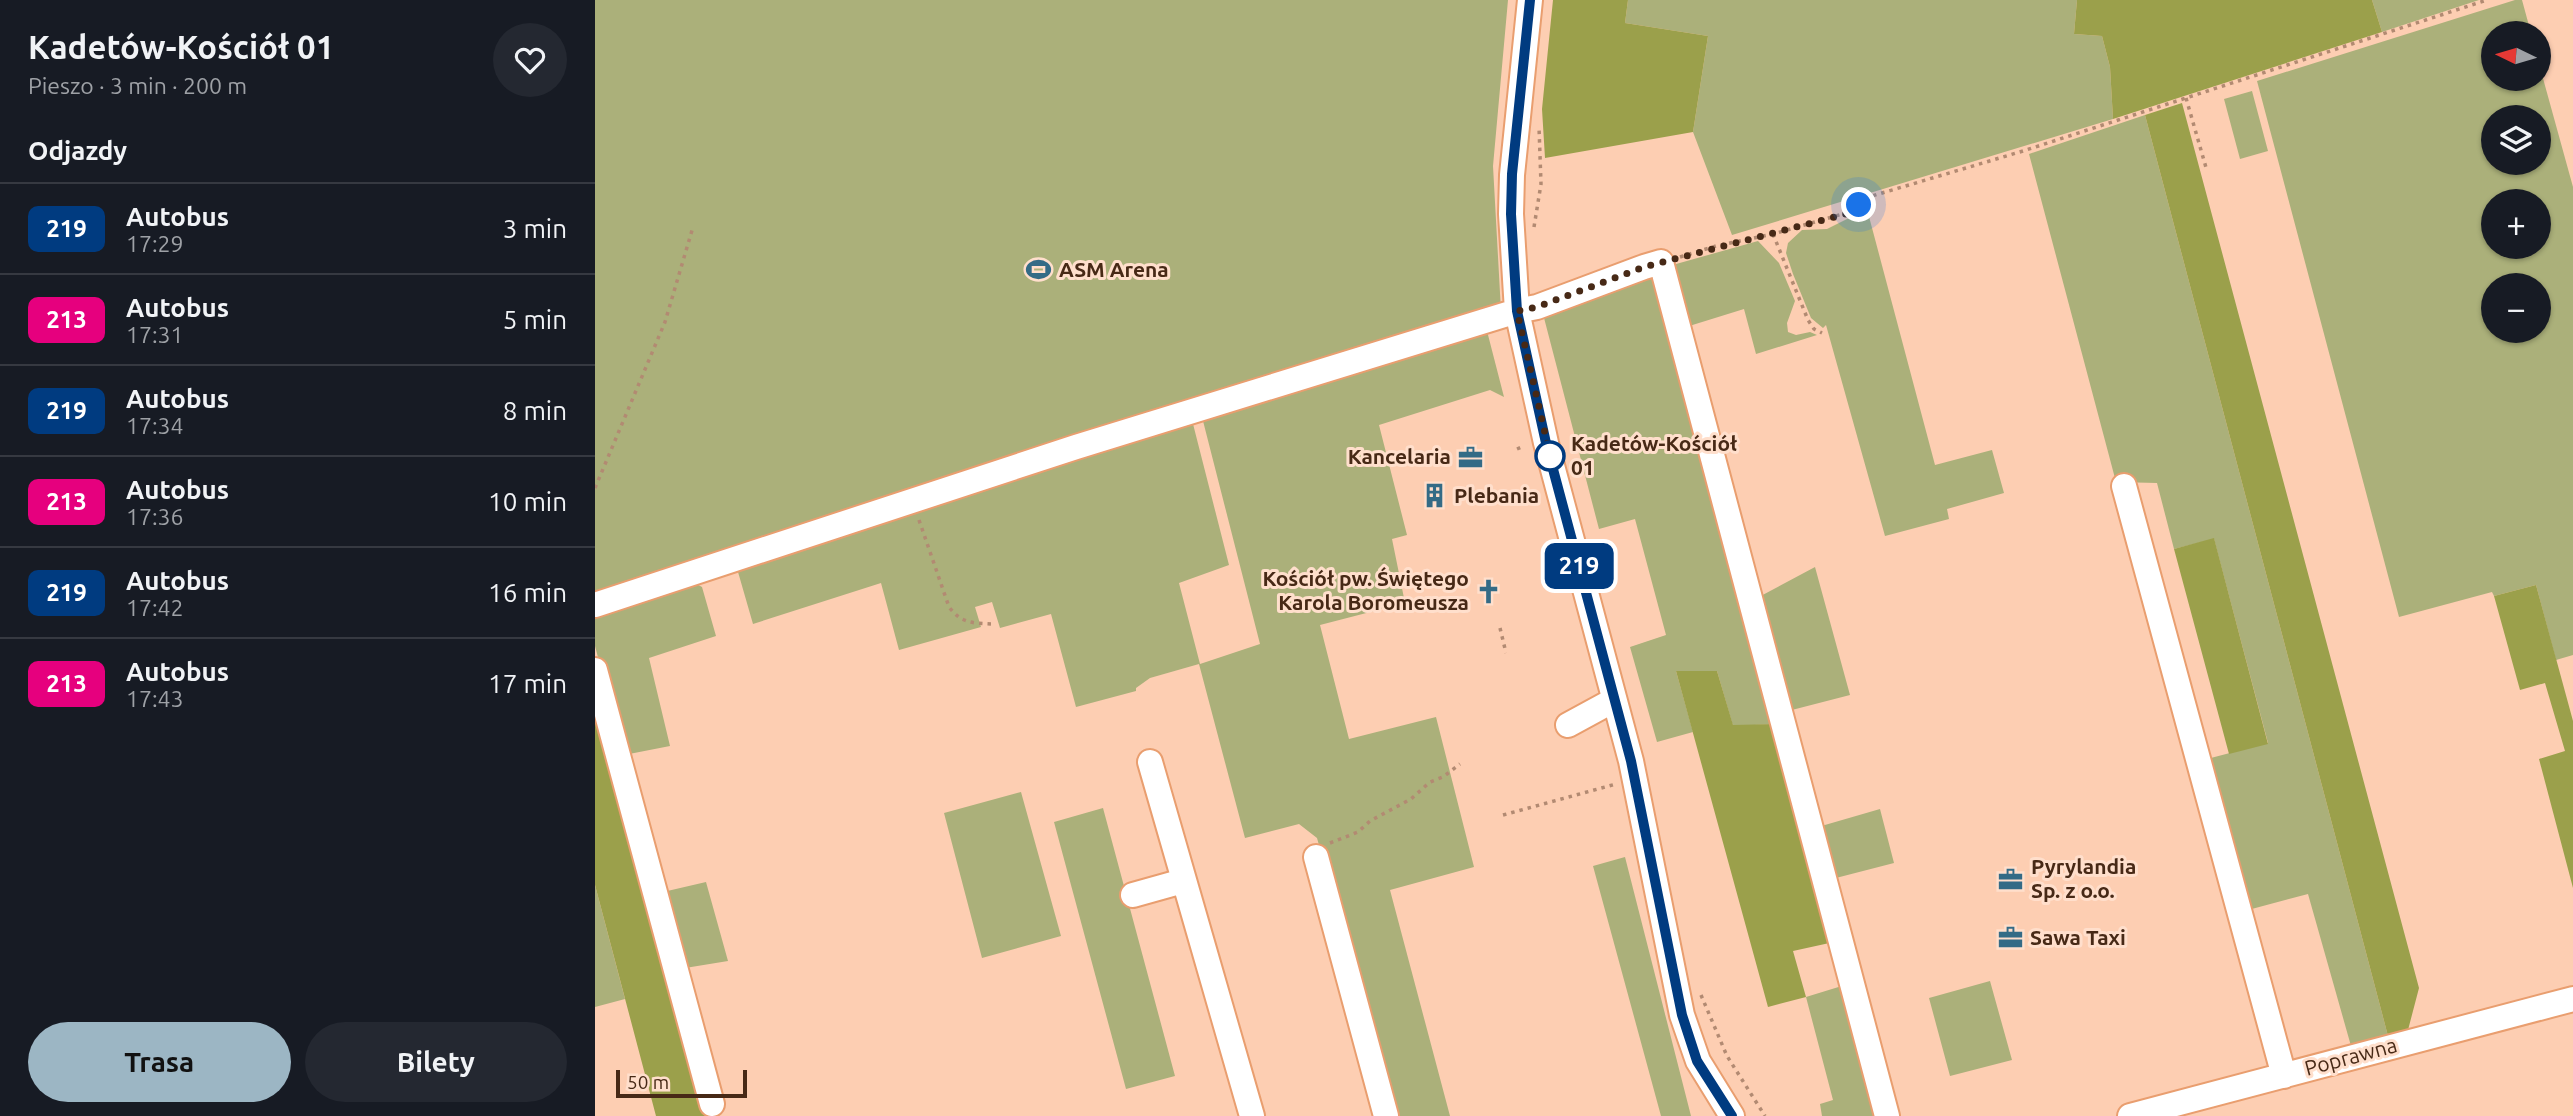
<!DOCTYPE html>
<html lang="pl">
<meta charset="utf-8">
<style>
:root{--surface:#171b24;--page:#242831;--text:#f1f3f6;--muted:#9ea1a6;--line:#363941;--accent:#9cb6c4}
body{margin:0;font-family:Ubuntu,sans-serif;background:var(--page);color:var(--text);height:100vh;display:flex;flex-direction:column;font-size:26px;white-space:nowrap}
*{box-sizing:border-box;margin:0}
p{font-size:23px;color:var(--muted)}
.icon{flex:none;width:38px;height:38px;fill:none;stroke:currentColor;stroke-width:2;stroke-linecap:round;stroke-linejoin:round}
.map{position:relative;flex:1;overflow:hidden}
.drawer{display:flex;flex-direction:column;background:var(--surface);width:595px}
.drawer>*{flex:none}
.badge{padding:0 14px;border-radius:10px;font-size:24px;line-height:46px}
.needle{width:46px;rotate:275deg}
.controls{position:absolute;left:1886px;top:21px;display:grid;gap:14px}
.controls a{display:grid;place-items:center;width:70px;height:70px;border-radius:50%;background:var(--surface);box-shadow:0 2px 5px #0004;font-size:35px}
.scale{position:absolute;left:21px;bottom:18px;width:131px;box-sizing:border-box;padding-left:7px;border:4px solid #472916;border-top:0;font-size:19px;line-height:24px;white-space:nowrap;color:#472916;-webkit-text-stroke:5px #ffdfcc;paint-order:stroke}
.you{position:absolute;width:35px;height:35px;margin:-18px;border:5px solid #fff;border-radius:50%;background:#1a73e8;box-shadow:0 0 0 10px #1a73e833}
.map>.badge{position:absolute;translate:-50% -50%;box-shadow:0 0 0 4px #fff}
h2{padding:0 28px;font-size:26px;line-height:63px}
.round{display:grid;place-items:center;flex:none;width:74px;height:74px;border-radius:37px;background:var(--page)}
.head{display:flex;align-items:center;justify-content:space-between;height:119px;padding:0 28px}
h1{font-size:33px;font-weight:700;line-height:52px}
.button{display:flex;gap:14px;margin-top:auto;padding:14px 28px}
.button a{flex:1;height:80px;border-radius:42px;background:var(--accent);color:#111;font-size:28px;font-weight:700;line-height:80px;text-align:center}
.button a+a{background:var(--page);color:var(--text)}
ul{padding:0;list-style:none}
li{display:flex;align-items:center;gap:21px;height:91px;padding:0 28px;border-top:2px solid var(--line)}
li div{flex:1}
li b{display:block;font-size:26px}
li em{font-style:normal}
li .badge{min-width:77px;font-weight:700;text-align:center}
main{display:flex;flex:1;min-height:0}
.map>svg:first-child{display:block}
</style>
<main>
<section class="drawer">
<div class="head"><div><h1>Kadetów-Kościół 01</h1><p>Pieszo · 3 min · 200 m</p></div><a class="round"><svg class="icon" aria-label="heart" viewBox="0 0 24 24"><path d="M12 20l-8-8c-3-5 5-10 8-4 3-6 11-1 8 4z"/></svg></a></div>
<h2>Odjazdy</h2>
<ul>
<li><span class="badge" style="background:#003b80;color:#fff">219</span><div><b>Autobus</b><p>17:29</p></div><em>3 min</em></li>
<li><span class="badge" style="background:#e6007e;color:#fff">213</span><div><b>Autobus</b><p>17:31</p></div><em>5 min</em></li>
<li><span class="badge" style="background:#003b80;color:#fff">219</span><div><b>Autobus</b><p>17:34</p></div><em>8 min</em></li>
<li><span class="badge" style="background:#e6007e;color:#fff">213</span><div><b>Autobus</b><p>17:36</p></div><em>10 min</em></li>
<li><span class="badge" style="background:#003b80;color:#fff">219</span><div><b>Autobus</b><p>17:42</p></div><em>16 min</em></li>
<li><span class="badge" style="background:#e6007e;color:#fff">213</span><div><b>Autobus</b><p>17:43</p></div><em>17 min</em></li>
</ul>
<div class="button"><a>Trasa</a><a>Bilety</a></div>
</section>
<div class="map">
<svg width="1978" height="1116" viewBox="0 0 1978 1116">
<rect width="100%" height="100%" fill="#fdceb2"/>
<path fill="#abb07a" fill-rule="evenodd" d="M0 0H913L898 166 906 311 0 593Z
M1033 0H1482L1479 34 1507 36 1515 67 1518 119 1137 235 1098 132 1113 36 1030 23Z
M1777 0H1884L1787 32Z
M1920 0H1927L1936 33H1899V79H1944V64L1978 187V655L1961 660 1941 585 1899 596 1897 592 1804 617 1662 81ZM1899 117H1944V163H1899ZM1899 201H1944V247H1899ZM1899 285H1944V331H1899Z
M1657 91 1673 151 1645 159 1629 99Z
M1550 115 1793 1036 1756 1046 1713 894 1653 910 1612 759 1673 743 1619 539 1579 549 1562 483 1521 482 1434 154Z
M1272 209 1340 465 1397 450 1409 493 1352 509 1354 519 1290 536 1231 325 1228 328 1216 318 1198 274 1191 253 1193 243 1207 230 1232 229Z
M1163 241 1184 263 1200 301 1192 323 1193 332 1201 335 1215 332 1222 335 1161 354 1149 309 1091 327 1074 266Z
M1060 269 1180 724 1138 726 1122 671H1081L1098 732 1062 742 1035 647 1071 635 1040 519 1004 529 948 314Z
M892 331 909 397 895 390 784 425 812 535 797 539 810 603 725 625 754 739 841 717 879 867 795 890 855 1116H800L722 838 704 824 650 838 604 664 555 678 541 688V691L481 707 456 614 405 628 397 602 380 607 386 627 304 650 286 583 158 624 141 565 597 420 634 565 584 583 605 664 665 644 607 417Z
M1220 567 1255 695 1193 711 1162 598Z
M94 580 107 587 121 636 54 658 75 746 29 755 0 646V619L8 608Z
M426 792 466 936 387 958 349 813Z
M508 808 580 1076 531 1089 459 822Z
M1285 809 1299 863 1237 879 1223 827Z
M1030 857 1096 1116H1066L998 866Z
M111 882 133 961 84 969 68 892Z
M0 885 30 999 0 1007Z
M1395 981 1417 1060 1355 1076 1334 998Z
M1250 985 1284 1116H1227L1225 1104 1238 1100 1211 997Z"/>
<path fill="#9ba04b" d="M958 0H1033L1030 23 1113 36 1098 132 950 158 947 109Z
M1482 0H1777L1787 32 1518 119 1515 67 1507 36 1479 34Z
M1587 103 1824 988 1813 1030 1793 1036 1550 115Z
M1619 538 1673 744 1634 754 1579 549Z
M1941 585 1978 721V888L1944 759 1970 751 1950 683 1925 690 1899 596Z
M1081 671H1122L1138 725 1180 724 1239 942 1198 951 1211 997 1173 1007Z
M0 689 115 1116H61L0 885Z"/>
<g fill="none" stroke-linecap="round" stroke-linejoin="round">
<defs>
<path id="minor" d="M935 0 917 175 916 214 922 311 951 443 1036 761 1087 1015 1103 1061 1137 1116
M1529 486 1689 1076
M0 605 481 447 922 311 942 307 1049 267 1066 262 1292 1116
M0 670 117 1104
M973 725 1019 700
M555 762C588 880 624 998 657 1116
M721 857 791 1116
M538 895 588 881
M1535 1116 1978 999"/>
</defs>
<use href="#minor" stroke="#e99e6f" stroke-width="28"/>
<path stroke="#b28a72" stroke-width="3.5" stroke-dasharray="3.5 5" stroke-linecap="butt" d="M1591 98 1612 171
M939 227 946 184 944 127
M1178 234 1213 320 1219 329 1227 333
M1085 257 1121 246 1178 234 1251 213 1277 196 1428 151 1892 0
M922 449 929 446
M0 488 70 322 98 227
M324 520 354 607C367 624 378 623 398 624
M905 628 911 653
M908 815 1021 784
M735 843 763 832 775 821 816 799 835 782 848 777 865 764
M1106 995 1132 1056 1170 1116"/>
<use href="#minor" stroke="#fff" stroke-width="24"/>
</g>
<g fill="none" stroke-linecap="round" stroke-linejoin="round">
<defs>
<path id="line" d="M935 0 917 174 916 214 922 311 951 443 1036 761 1087 1015 1102 1061 1137 1116"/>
</defs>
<use href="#line" stroke="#fff" stroke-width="16"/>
<use href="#line" stroke="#003b80" stroke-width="10"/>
<path stroke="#472916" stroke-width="7" stroke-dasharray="0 12.6" d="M955 456 958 468 922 311 942 307 1049 267 1251 214 1264 205"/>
</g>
<defs>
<symbol id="stadium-bare" viewBox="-9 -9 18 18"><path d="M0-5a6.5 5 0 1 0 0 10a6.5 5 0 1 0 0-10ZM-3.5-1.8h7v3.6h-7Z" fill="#346b86" stroke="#ffdfcc" stroke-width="2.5" paint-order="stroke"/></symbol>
<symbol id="office-bare" viewBox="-9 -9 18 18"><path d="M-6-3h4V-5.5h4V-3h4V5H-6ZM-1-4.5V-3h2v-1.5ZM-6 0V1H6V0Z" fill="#346b86" stroke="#ffdfcc" stroke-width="2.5" paint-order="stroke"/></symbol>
<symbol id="building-bare" viewBox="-9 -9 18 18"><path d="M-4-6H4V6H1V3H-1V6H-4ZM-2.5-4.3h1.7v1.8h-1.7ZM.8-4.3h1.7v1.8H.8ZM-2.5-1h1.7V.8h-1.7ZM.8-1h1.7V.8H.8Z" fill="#346b86" stroke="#ffdfcc" stroke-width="2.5" paint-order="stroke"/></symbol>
<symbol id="church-bare" viewBox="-9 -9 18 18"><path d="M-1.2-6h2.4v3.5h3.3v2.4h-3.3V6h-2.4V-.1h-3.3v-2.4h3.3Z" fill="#346b86" stroke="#ffdfcc" stroke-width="2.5" paint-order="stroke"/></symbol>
</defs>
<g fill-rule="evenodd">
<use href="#stadium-bare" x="426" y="252" width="35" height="35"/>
<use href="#office-bare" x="858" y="440" width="35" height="35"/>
<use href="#building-bare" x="822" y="478" width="35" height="35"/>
<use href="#church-bare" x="876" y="574" width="35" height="35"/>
<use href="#office-bare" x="1398" y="862" width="35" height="35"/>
<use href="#office-bare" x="1398" y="920" width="35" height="35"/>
</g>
<circle fill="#fff" stroke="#003b80" stroke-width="3.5" cx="955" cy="456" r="14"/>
<g text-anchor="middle" stroke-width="6" stroke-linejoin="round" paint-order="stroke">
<g font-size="21" font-weight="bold" fill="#472916" stroke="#ffdfcc" text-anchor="start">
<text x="464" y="277">ASM Arena</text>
<text x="856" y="464" text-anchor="end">Kancelaria</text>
<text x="859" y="503">Plebania</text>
<text x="874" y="586" text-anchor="end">Kościół pw. Świętego<tspan x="874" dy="24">Karola Boromeusza</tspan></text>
<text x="1436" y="874">Pyrylandia<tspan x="1436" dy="24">Sp. z o.o.</tspan></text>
<text x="1435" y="945">Sawa Taxi</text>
</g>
<g font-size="21" font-weight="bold" fill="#472916" stroke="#ffdfcc" text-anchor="start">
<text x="976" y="451">Kadetów-Kościół<tspan x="976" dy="24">01</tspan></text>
</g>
<g font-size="21" fill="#472916" stroke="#ffdfcc">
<text transform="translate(1756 1057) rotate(-15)" y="7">Poprawna</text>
</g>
</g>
</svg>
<div class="controls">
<a><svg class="needle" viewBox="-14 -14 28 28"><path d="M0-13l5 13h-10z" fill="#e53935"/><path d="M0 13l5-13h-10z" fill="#9ea1a6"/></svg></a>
<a><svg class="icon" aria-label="layers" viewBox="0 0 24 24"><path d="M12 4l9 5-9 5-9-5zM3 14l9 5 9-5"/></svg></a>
<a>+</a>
<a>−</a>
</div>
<div class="scale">50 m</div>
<div class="you" style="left:1264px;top:205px"></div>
<b class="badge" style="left:984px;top:566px;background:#003b80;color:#fff">219</b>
</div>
</main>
